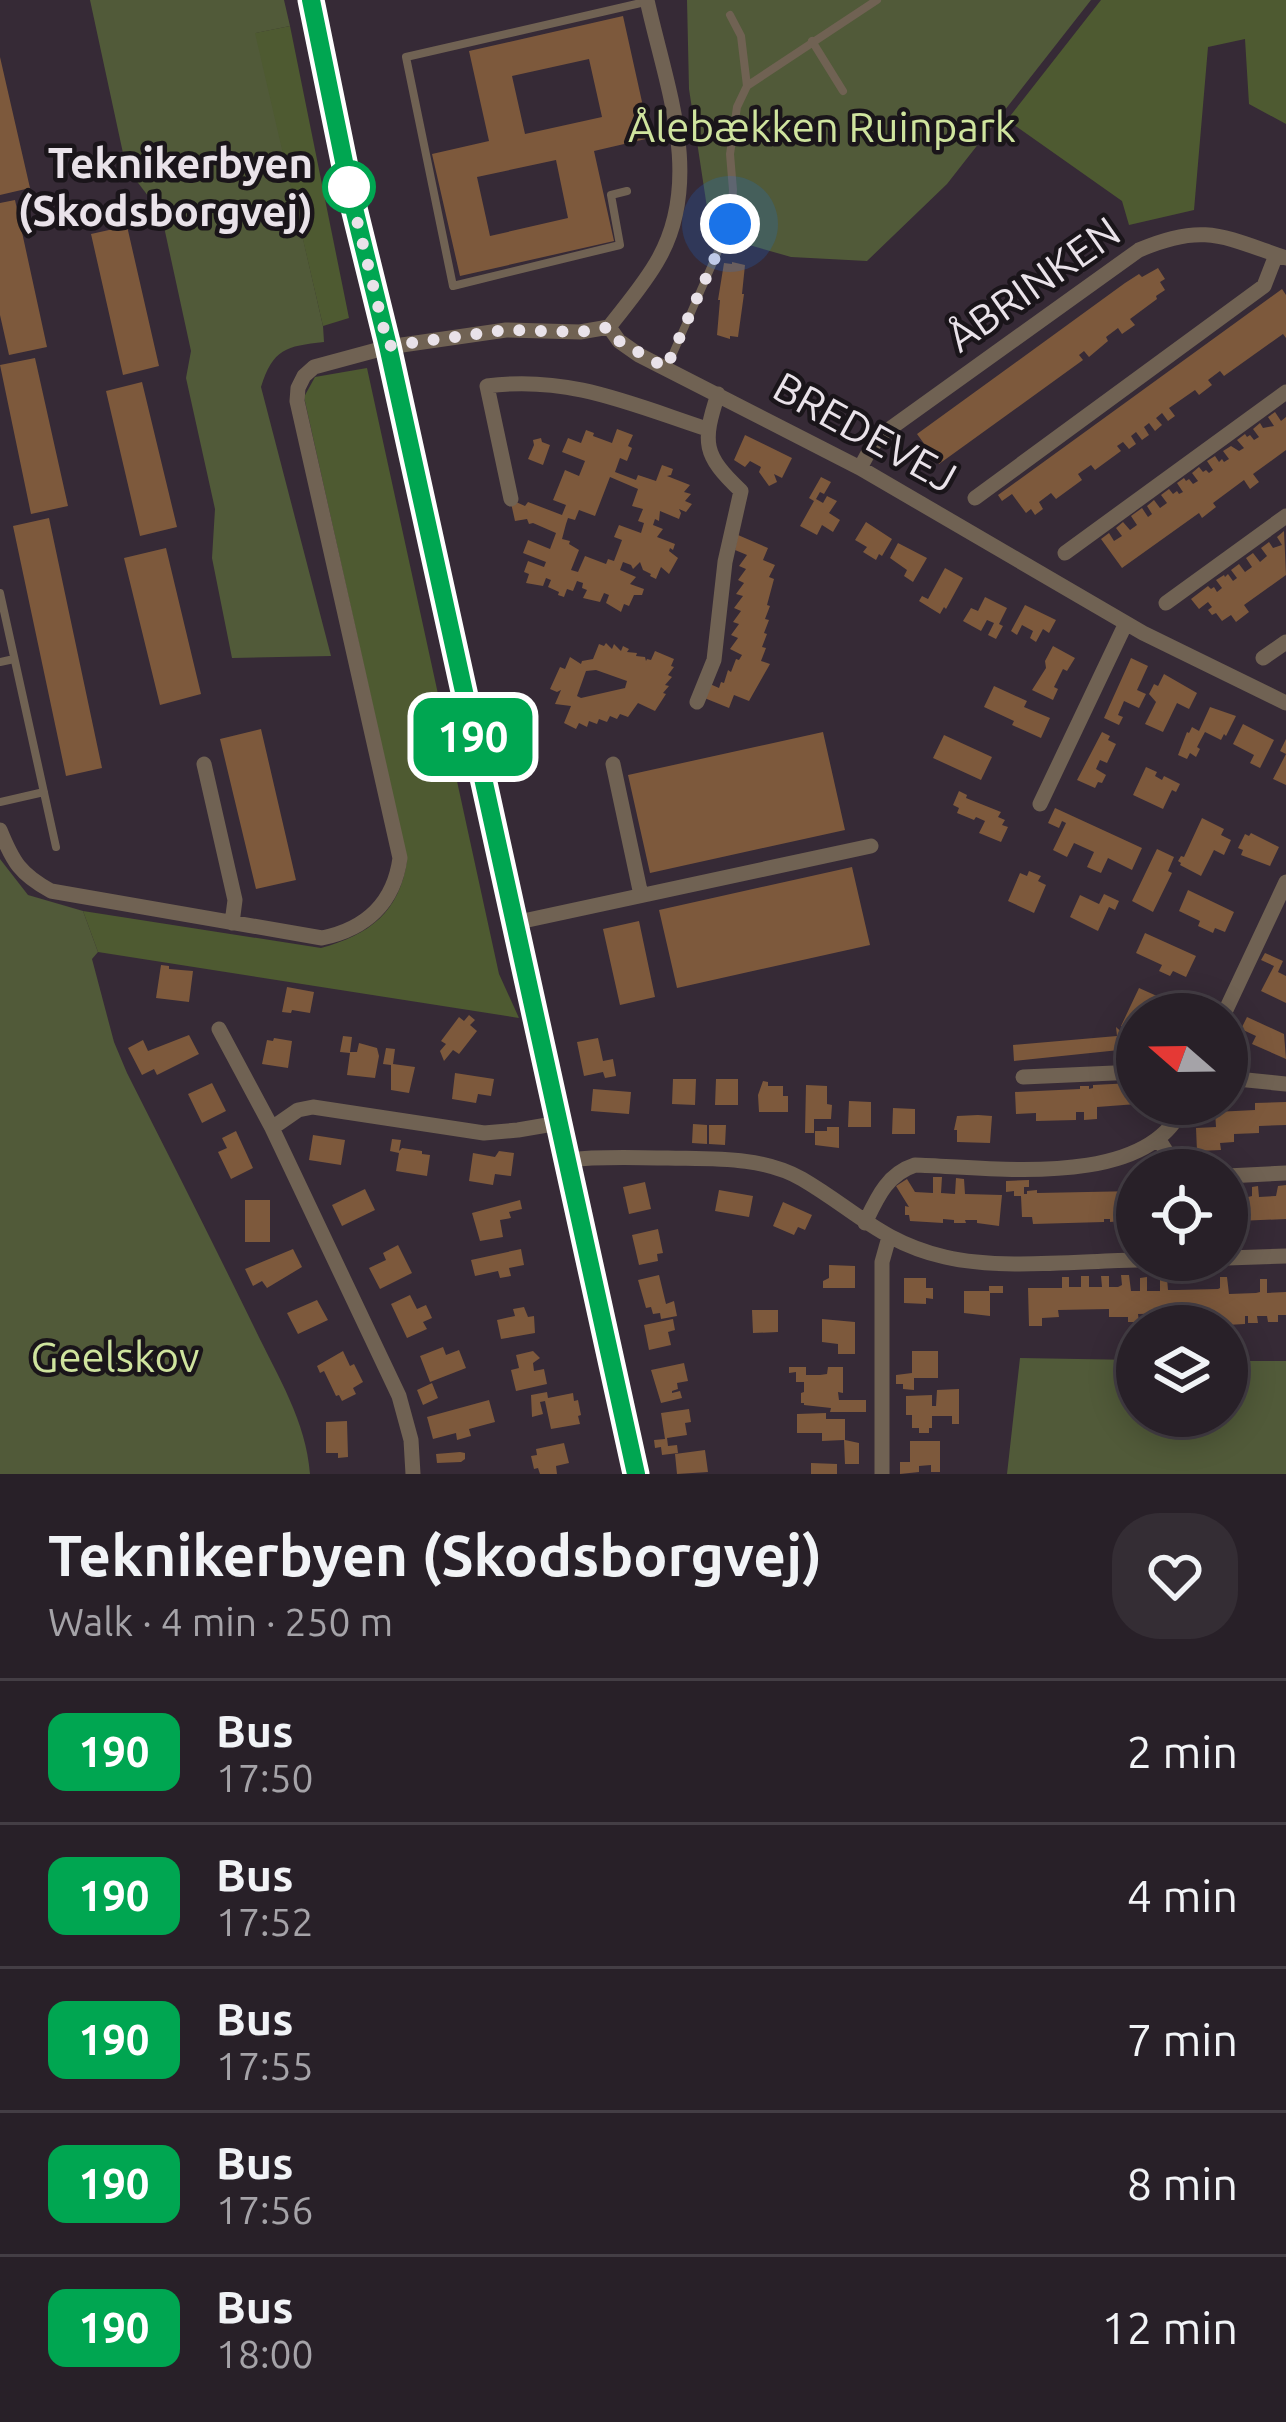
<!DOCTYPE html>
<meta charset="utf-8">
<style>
:root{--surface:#282028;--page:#342d34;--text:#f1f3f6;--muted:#a5a3a8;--line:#443e45}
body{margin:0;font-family:Ubuntu,sans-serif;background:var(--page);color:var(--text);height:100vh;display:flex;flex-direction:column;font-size:45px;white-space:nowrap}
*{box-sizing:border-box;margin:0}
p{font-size:39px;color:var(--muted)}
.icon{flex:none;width:66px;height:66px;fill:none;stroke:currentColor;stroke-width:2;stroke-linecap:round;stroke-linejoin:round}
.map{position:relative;height:1474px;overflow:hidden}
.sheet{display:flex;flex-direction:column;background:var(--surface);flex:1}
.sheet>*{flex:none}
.badge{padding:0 24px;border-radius:18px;font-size:42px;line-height:78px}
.needle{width:78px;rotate:290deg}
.buttons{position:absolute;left:1116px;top:993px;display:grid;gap:24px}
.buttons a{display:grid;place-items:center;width:132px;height:132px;border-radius:50%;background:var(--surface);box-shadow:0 6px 30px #0003,0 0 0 3px var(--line);font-size:60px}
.you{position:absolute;width:60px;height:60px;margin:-30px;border:9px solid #fff;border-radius:50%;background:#1a73e8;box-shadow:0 0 0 18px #1a73e833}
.map>.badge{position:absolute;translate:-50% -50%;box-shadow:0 0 0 6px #fff}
.round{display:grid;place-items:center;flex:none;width:126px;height:126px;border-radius:48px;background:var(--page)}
.headline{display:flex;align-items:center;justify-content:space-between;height:204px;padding:0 48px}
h1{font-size:57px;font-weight:700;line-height:90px}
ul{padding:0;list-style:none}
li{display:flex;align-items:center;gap:36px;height:144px;padding:0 48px;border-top:3px solid var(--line)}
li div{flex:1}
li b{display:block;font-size:45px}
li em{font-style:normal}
li .badge{min-width:132px;font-weight:700;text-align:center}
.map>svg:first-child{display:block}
</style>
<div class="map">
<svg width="1286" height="1474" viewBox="0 0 1286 1474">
<rect width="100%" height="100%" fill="#362a36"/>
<path fill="#515a39" d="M90 0H284L290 26 256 33 323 326 324 342C286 346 273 349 261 387L331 656 232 658 212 558 215 509 186 378 191 351 161 213 126 167Z
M687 0H1091L947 184 867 261 791 257 711 234 689 89Z
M0 859 28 895 83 911 98 952 92 959 114 1042 127 1073C170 1158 213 1243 255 1329 278 1377 306 1421 310 1474H0Z
M1020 1358 1137 1360V1416H1227V1361H1286V1474H1007Z"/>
<path fill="#4e5a31" d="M1101 0H1286V124L1249 104 1245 39 1208 47 1194 210 1129 225 1122 201 1007 120Z
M290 26 349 318 323 326 255 33Z
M367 368 499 974 519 1018 98 952 83 911 321 948C369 935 400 912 407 860L304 397 315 377Z"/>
<path fill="#7d593c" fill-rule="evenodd" d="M623 16 650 138 594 151 614 241 460 276 432 154 489 141 469 51ZM589 59 602 117 525 134 512 76ZM556 160 568 218 490 236 477 177Z
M0 57 30 188 0 195Z
M15 200 47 347 9 355 0 315V203Z
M127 226 159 366 123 375 91 234Z
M732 262 745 265 742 294H744L738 337 730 336V339L717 335 720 300H718L724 263 732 264Z
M1158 268 1165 279 1160 282 1165 290 1156 296 1157 299 1130 319 1135 325 1122 334 1118 328 1106 337 1108 341 1089 357 1084 351 1079 355 1083 360 939 464 917 434 1125 283 1139 274 1142 277Z
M1282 289 1286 295V338L1283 334 1224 376 1220 371 1208 380 1212 385 1199 395 1195 390 1169 408 1175 416 1168 421 1162 413 1156 418 1162 425 1155 431 1149 423 1144 427 1149 435 1142 440 1136 432 1131 436 1136 444 1129 449 1123 442 1117 446 1121 451 1095 470 1091 465 1078 474 1082 480 1056 499 1051 493 1039 502 1043 509 1035 515 1031 509 1026 513 1012 494 1002 501 998 495Z
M35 358 68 506 31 514 0 365Z
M142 382 177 527 140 536 106 391Z
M1275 412 1281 421 1286 417V450L1253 474 1259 482 1250 489 1244 480 1213 503 1216 507 1202 518 1199 513 1122 568 1101 539 1109 533 1114 541 1122 536 1116 528 1123 522 1130 530 1137 525 1131 516 1142 508 1148 517 1152 514 1147 506 1154 500 1160 508 1167 503 1161 495 1169 489 1173 494 1177 491 1179 494 1183 492 1177 483 1184 478 1186 481 1189 479 1193 484 1198 481 1192 473 1199 467 1203 472 1206 470 1209 473 1213 470 1207 461 1215 456 1219 462 1222 459 1224 462 1229 459 1223 451 1231 446 1239 451 1244 448 1237 440 1245 434 1247 437 1250 435 1254 440 1259 437 1253 429 1260 423 1263 428 1274 426 1268 417Z
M617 429 633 435 628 446 632 448 627 461 620 458 615 472 636 480 638 475 656 481 662 465 673 469 671 475 667 476 690 485 684 492 691 494 685 501 692 504 686 512 679 509 681 513 679 519 660 511 659 521 655 519 653 525 663 529 657 537 675 544 673 550 670 548 669 551 678 558 669 574 661 567 656 579 650 576 651 574 643 570 640 562 633 569 631 565 623 562 620 570 636 577 630 584 644 589 642 595H634L629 606 624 604 621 612 606 603 609 595 604 593 600 602 583 598 587 590 582 588 583 583 577 581 573 591 567 589 564 597 558 595 559 592 548 587 551 580 546 578 543 586 526 583 529 574 524 572 528 561 544 567 546 562 523 553 528 540 550 549 556 533 533 523 529 524 527 519 515 521 511 503 516 502 525 506 528 502 562 515 566 505 553 500 565 470 579 476 585 461 562 452 568 438 581 443 586 430 594 433 593 436 612 443ZM610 477 638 489 632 506 643 509 638 521 644 523 641 533 619 525 614 537 622 540 614 561 608 559 606 564 585 556 578 572 571 570 579 550 569 544 570 541 562 539 566 524 568 518 575 520 579 510 595 516Z
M745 435 792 458 782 478 774 474 777 482 769 486 759 472 761 467 750 461 745 467 734 460Z
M541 438 542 442 550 445 543 465 528 459 534 445 533 440Z
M821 477 831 482 824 494 820 492 816 499 823 503 827 496 837 501 829 513 840 520 833 532 822 525 817 535 800 526 814 501 809 498Z
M49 518 102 768 66 776 13 526Z
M866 522 892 539 882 556 879 554 876 560 863 552 867 547 855 540Z
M1284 531 1286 575 1244 605 1249 612 1236 622 1231 615 1222 621 1216 613 1212 615 1208 610 1212 607 1208 602 1199 609 1191 599 1208 586 1211 589 1214 587 1217 592 1222 588 1216 580 1224 575 1225 577 1228 574 1233 581 1237 578 1231 570 1239 564 1245 572 1252 567 1246 558 1253 553 1260 562 1267 556 1261 548 1269 542 1273 548 1282 545 1277 537Z
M738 535 768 548 763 560 775 565 769 577 774 579 767 605 770 606 765 619 769 620 764 633 767 634 762 647 766 648 761 661 770 664 749 701 734 695 729 708 702 697 710 684 719 688 721 682 724 683 728 670 731 672 736 659 739 660 742 655 730 649 738 638 731 635 739 624 733 622 741 611 734 608 743 596 736 594 744 583 738 580 746 569 739 566 747 555 735 550Z
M898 543 927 558 913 582 904 576 907 570 890 558Z
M166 548 201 694 160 705 124 558Z
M945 568 963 578 946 609 944 607 940 614 919 601 922 596 928 599Z
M985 597 1007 608 999 624 1003 626 996 639 988 635 994 623 987 620 981 631 963 621 971 608 978 611Z
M1025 605 1056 620 1049 633 1043 629 1036 642 1030 638 1033 631 1022 625 1017 635 1011 631Z
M606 643 612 649 614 644 621 651 623 646 629 649 627 652 637 653 636 656 645 657 646 661 647 659 651 660 655 651 674 659 671 666 674 667 668 675 672 677 665 685 669 686 663 693 666 694 655 711 638 703 628 717 620 714 617 719 610 716 607 722 599 719 597 724 589 721 587 727 579 723 576 729 564 723 571 706 555 704 561 690 557 692 550 689 560 667 565 669 570 657 581 664 582 661 593 659 599 644 604 646ZM596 670 627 681 625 688 581 698 577 696 586 671Z
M1053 646 1075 658 1067 671 1063 669 1054 687 1058 689 1053 700 1032 690 1046 668 1045 661Z
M1131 658 1148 666 1137 690 1146 694 1139 708 1124 701 1118 715 1123 717 1119 725 1104 718Z
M1164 674 1197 693 1189 709 1177 703 1163 732 1145 724 1156 702 1149 694 1154 684 1158 686Z
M994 686 1027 701 1024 707 1050 718 1041 738 1012 725 1014 721 984 707Z
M1210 707 1236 716 1226 736 1224 734 1221 740 1205 732 1197 747 1200 749 1196 757 1190 753 1187 759 1178 755 1187 732 1189 733 1192 727 1199 731Z
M1243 724 1274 740 1260 768 1250 763 1254 755 1233 744Z
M261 729 296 880 256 889 220 739Z
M823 732 845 830 650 873 628 775Z
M1102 732 1110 736 1108 740 1116 744 1107 763 1100 760 1096 769 1106 775 1102 783 1098 782 1095 788 1077 780Z
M944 735 992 757 981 780 933 758Z
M1286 739V785L1273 779 1286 754 1280 751Z
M1146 767 1157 772 1155 776 1162 780 1164 776 1180 784 1176 792 1172 790 1163 809 1133 795Z
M959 791 967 795 966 798 1001 812 998 817 1005 820 1002 825 1008 827 1001 842 979 833 985 821 976 817 974 820 957 813 959 808 953 805Z
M1055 808 1142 848 1132 870 1108 858 1101 873 1087 867 1094 852 1074 843 1067 857 1053 850 1066 823 1062 821 1059 828 1048 823Z
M1202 818 1224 829 1221 835 1231 840 1224 855 1214 850 1201 876 1180 865 1181 863 1178 861 1181 856 1184 857Z
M1251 833 1279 847 1270 866 1241 855 1243 850 1238 848 1245 834 1249 836Z
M1157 849 1174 857 1168 871 1172 873 1153 912 1132 901Z
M852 867 870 945 677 988 659 910Z
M1029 871 1041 876 1038 881 1046 885 1034 913 1008 901 1020 873 1027 876Z
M1188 890 1234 912 1225 932 1215 928 1213 933 1198 926 1200 921 1179 911Z
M1104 894 1119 901 1115 910 1109 907 1098 931 1070 917 1080 895 1099 904Z
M639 921 655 997 620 1005 603 929Z
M1145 933 1196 956 1186 977 1173 971 1170 976 1159 971 1162 965 1136 953Z
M1265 953 1283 961 1278 972 1286 976V1003L1261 991 1274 966 1261 960Z
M161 965 169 966V969L193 971 189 1002 156 998Z
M287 987 314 992 310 1013 292 1010 291 1013 282 1012Z
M1139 988 1177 1005 1173 1014 1153 1011 1152 1014H1137V1039L1129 1035 1131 1031 1121 1026Z
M469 1015 475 1020 470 1025 477 1031 459 1054 453 1050 444 1061 440 1051 446 1044 441 1041 459 1017 464 1021Z
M1247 1017 1284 1034 1286 1059 1252 1044 1256 1036 1241 1029Z
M1116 1027 1128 1038 1129 1049 1014 1061 1013 1045 1117 1036Z
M189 1035 199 1054 157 1075 154 1069 142 1075 128 1048 143 1040 148 1051Z
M343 1036 352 1037 350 1052H357L359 1043 377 1048 379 1056 375 1078 347 1075 350 1053 340 1052Z
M274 1038 292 1041 288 1068 262 1064 267 1040 273 1041Z
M598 1038 603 1061 613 1059 616 1076 605 1078 603 1072 584 1076 577 1042Z
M386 1048 395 1049 393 1064 415 1067 409 1093 391 1090V1065L383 1064Z
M455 1073 494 1079 491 1096 478 1094 476 1103 452 1099Z
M673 1079H696L695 1105 672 1104Z
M716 1079H738V1105H715Z
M763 1081 768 1082V1086H783V1096H788V1112H759L758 1095Z
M1132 1081H1137V1104L1097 1107V1119L1084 1120V1112H1076V1120L1036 1121V1113L1016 1114 1015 1092 1080 1089V1086H1089V1089L1093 1088V1085L1132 1083Z
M212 1083 226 1111 202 1123 188 1094Z
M806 1085 827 1086V1104L832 1105 831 1119H814V1133H805Z
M593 1089 631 1092 629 1114 591 1111Z
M849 1101 871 1102V1127H848Z
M1286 1102V1125L1259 1126V1133L1234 1134V1142L1220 1143 1221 1150 1197 1151 1196 1128 1216 1127 1215 1112 1255 1110V1103Z
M893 1108 915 1109V1134H892Z
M978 1115 992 1116 990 1143 957 1142V1130H954L957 1116Z
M693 1124 707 1125V1144L692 1143Z
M709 1125H726L725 1145 709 1144Z
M827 1127H839V1148L815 1145V1131H827Z
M236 1131 253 1168 231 1179 218 1152 227 1148 222 1138Z
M313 1135 345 1140 341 1165 309 1160Z
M392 1139 401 1140 399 1151 402 1148 422 1151V1154L430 1155 427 1176 396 1171 399 1153 390 1151Z
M499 1151 514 1153 511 1176 495 1174 493 1185 469 1181 473 1153 495 1157Z
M933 1177H942L941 1193 955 1194 956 1178 964 1179 965 1194 1002 1195 999 1226 977 1223V1220H965L966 1223H954V1220L943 1219V1223L910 1221 909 1215H905V1206L909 1207 896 1186 907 1179 915 1192 933 1193Z
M1029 1180V1187H1024V1194H1027V1191L1037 1190V1193L1137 1191V1212L1123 1213V1221L1110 1222V1219H1104V1222L1033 1224 1032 1217H1022L1021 1196H1014V1191L1006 1192V1181Z
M645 1182 651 1209 629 1214 623 1187Z
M1286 1185V1219L1238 1221 1237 1218 1227 1217 1228 1189 1240 1190 1241 1198 1248 1197 1252 1196V1187L1258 1186 1259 1197 1276 1196 1278 1186Z
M365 1189 375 1210 342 1226 332 1205Z
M719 1190 753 1196 749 1217 715 1211Z
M245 1200H270V1242H245Z
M520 1200 522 1209 509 1212 511 1218 500 1220 503 1237 480 1241 472 1213Z
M783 1202 812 1215 805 1230 798 1227 794 1235 773 1226Z
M658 1229 663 1253 657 1254 658 1261 639 1265 632 1235Z
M398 1245 412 1273 380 1289 369 1268 386 1260 383 1253Z
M293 1249 302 1267 267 1288 262 1281 253 1286 245 1269Z
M521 1249 524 1265 509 1268 511 1276 500 1278 498 1271 475 1276 471 1260Z
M829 1265 855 1266V1288H823V1281L829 1278Z
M659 1275 666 1304 674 1301 677 1316 661 1319 660 1313 653 1314 651 1307 646 1308 638 1280Z
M1121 1275H1129L1131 1291H1140V1278L1147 1277V1291H1160V1278H1167L1168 1290H1177L1218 1289 1220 1288V1277H1227L1229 1294 1256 1293 1260 1292V1279H1267V1293L1286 1292V1315H1278V1322H1268L1267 1316H1257L1258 1323H1248V1316H1245V1324L1208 1326 1207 1312 1138 1314 1139 1322H1128V1317H1109V1309L1058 1310 1059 1317 1042 1318V1326H1029L1028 1288H1062V1277H1069V1287H1081V1276H1089V1287H1102L1101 1276H1109V1287H1118L1122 1285Z
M904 1278H926V1288H933V1299L926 1298V1304L904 1303Z
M989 1286H1003V1293H990V1316L964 1313V1291H989Z
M410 1295 417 1309 426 1305 432 1318 423 1322 427 1329 407 1338 391 1304Z
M317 1300 328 1320 298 1334 287 1313Z
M524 1307 528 1317 534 1316 535 1333 501 1339 497 1320 515 1316 513 1309Z
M752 1310H778V1332L753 1333Z
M673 1319 675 1330 668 1332 671 1345 649 1350 644 1325Z
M822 1319 855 1322V1354H838V1344L822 1342Z
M443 1347 446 1355 459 1350 466 1368 430 1382 420 1356Z
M343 1351 350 1366 354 1364 363 1382 353 1388 356 1394 342 1401 339 1395 336 1396 324 1371 320 1373 317 1366Z
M533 1351 540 1358 533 1363 534 1371 544 1369 547 1384 516 1391 511 1370 519 1368 516 1355Z
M912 1351H938V1378H914V1390L903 1389V1384H896V1375L912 1373Z
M684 1363 688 1381 677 1383 678 1389 672 1391V1393L680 1391 682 1398 661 1403 651 1370Z
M789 1367H806V1375H820L827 1374 828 1367H843V1393L838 1392 839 1400H866V1412H830L831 1408 804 1405V1403H801V1393L804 1392V1382H796V1372L789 1373Z
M432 1383 438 1398 423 1405 417 1390Z
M959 1389V1424H952V1416H932V1428H929V1433H919V1428H912V1415H906V1396L932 1395V1406H936L937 1390Z
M547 1392 548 1398 573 1393 574 1401 578 1400 581 1415 578 1416 580 1424 551 1429 545 1401 540 1402 543 1414 532 1417 531 1395Z
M489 1400 495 1422 469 1429 471 1436 457 1440 456 1433 433 1439 427 1417Z
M689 1409 691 1422 685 1423 687 1435 667 1438 668 1446 677 1445 678 1453 662 1455 661 1447 655 1448 654 1440 665 1439 661 1413Z
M826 1413V1419H845V1440L859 1443V1464H845L844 1440 822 1441V1433H797V1414Z
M347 1421 348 1457 338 1458V1453H326V1422Z
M910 1441H940V1472H931V1465L919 1466V1472L900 1474V1462H910Z
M564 1443 569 1463 556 1466 557 1474H540L538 1468 534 1469 531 1456 537 1455 536 1449Z
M705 1450 708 1472 677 1474 675 1454Z
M460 1452 465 1453V1459L461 1462 437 1463 436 1454Z
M811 1463 837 1464V1474H811Z"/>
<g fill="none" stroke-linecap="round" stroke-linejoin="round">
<path stroke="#706253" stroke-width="8" d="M730 15 741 36 747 86
M812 41 843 91
M627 191 611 195 620 245 453 286 406 57 645 2
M667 367 730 224 733 190 730 154 737 107 747 86 877 0
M0 593 56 847
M0 662 14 659
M0 802 44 792"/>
<path stroke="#706253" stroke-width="15" d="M609 327 619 341 639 355 860 468 1143 633 1286 703
M609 327C626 305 646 282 659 258 704 177 665 83 647 0
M860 468 872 446 884 433 1139 250C1204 222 1224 237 1286 258
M975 498 1264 286 1276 255
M511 499 487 386C568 375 631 404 707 429
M1065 553 1286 392
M1166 603 1286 516
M1263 658 1286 642
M697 702 714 660 725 562 741 491C703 455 702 443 718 394
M204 764 235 900 232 923
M613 764 641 895
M1040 804 1126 623
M0 830C13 862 20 874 51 891L322 938C366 929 394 903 400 858L297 401 298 388 304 376 314 367 388 347 506 330 580 332 609 327
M514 923 871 846
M1224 1014 1286 882
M219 1029 272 1128 399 1396 411 1440 413 1474
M1023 1077 1137 1072
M1227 1078 1286 1084
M272 1128 298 1110 313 1107 484 1133 518 1130 559 1123
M1159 1140 1178 1170
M568 1160C601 1156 634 1158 668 1158 712 1159 762 1156 802 1179 855 1210 881 1242 945 1257 1000 1270 1079 1261 1137 1260
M1227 1176 1286 1173
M865 1223C877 1198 887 1174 915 1165 991 1167 1150 1191 1184 1104
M1227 1258 1286 1256
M882 1474V1262L889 1237"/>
<path stroke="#706253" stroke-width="18" d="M311 0 351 196 388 347 636 1474"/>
</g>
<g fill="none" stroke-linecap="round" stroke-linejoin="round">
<defs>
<path id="line" d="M311 0 351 196 388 346 636 1474"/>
</defs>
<use href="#line" stroke="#fff" stroke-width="27"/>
<use href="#line" stroke="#00a651" stroke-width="18"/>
<path stroke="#e9e2e9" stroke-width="12" stroke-dasharray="0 21.6" d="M349 187 348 184 388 346 506 330 580 332 609 327 619 341 666 368 730 224"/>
</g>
<circle fill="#fff" stroke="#00a651" stroke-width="6" cx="349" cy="187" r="24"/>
<g text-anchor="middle" stroke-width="9" stroke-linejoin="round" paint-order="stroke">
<g font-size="42" fill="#cfe49e" stroke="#1a151a">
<text x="822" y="142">Ålebækken Ruinpark</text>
<text x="115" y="1372">Geelskov</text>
</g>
<g font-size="42" font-weight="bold" fill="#e9e2e9" stroke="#1a151a" text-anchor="end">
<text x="313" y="178">Teknikerbyen<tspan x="313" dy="48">(Skodsborgvej)</tspan></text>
</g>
<g font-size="42" fill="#e9e2e9" stroke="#1a151a">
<text transform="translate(1033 284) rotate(-35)" y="15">ÅBRINKEN</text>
<text transform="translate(865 432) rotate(29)" y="15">BREDEVEJ</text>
</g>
</g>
</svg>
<div class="buttons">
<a><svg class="needle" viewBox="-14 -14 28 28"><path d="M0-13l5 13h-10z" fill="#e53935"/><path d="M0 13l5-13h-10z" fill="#a5a3a8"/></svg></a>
<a><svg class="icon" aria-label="locate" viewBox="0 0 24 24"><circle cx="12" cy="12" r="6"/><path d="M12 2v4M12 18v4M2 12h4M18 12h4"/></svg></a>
<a><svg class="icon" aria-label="layers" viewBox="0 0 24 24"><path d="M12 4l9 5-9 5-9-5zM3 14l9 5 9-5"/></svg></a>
</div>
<div class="you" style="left:730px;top:224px"></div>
<b class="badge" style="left:473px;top:737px;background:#00a651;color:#fff">190</b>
</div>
<section class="sheet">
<div class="headline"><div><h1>Teknikerbyen (Skodsborgvej)</h1><p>Walk · 4 min · 250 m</p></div><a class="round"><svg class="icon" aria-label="heart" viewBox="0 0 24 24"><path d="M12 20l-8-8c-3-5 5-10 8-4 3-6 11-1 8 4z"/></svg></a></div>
<ul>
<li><span class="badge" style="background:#00a651;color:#fff">190</span><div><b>Bus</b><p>17:50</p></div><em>2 min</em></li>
<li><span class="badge" style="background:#00a651;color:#fff">190</span><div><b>Bus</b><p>17:52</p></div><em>4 min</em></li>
<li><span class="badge" style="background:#00a651;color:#fff">190</span><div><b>Bus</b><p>17:55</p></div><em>7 min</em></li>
<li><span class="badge" style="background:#00a651;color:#fff">190</span><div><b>Bus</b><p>17:56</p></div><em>8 min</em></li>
<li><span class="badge" style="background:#00a651;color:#fff">190</span><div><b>Bus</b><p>18:00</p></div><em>12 min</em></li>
</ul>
</section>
